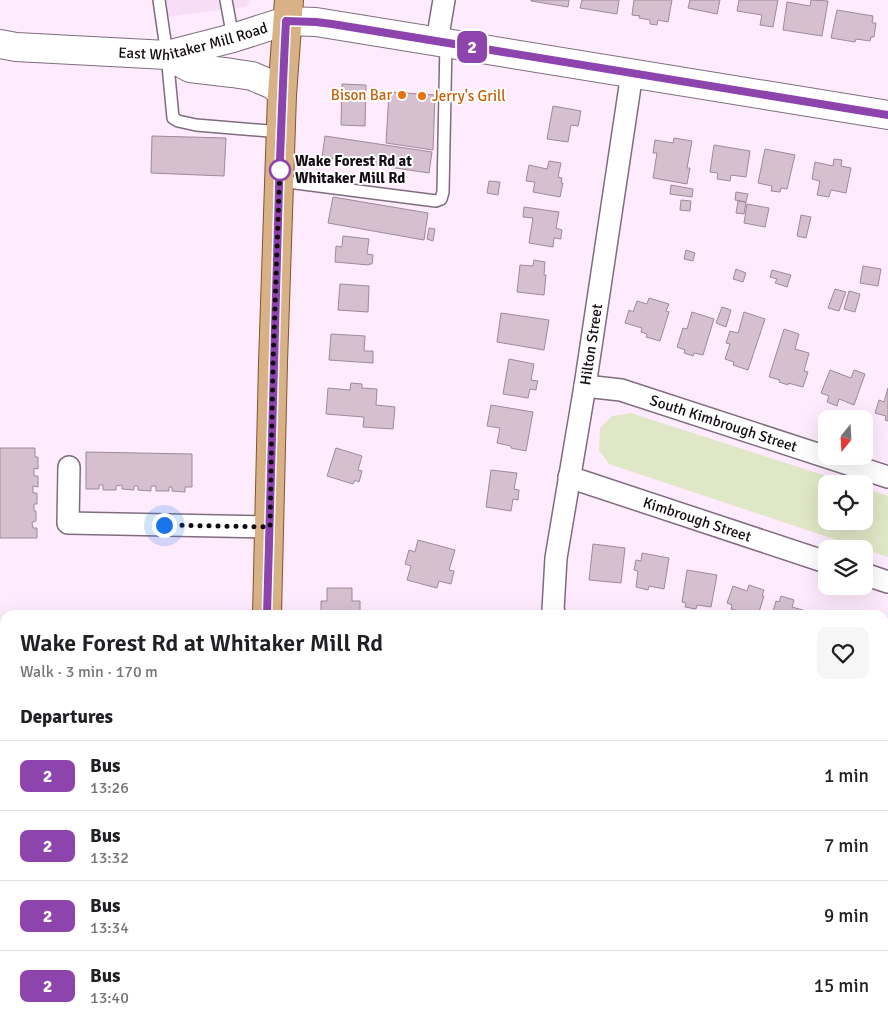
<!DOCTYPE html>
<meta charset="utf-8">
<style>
:root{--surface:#fff;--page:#f6f6f6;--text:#202124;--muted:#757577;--line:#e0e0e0}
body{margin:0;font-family:Signika,sans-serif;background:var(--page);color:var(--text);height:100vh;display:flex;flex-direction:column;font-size:19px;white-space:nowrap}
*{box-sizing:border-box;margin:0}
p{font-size:16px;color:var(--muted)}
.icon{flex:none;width:28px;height:28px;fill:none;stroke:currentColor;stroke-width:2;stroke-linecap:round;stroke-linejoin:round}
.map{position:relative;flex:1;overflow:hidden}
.drawer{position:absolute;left:0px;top:610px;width:889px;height:420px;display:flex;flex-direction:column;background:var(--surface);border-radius:15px 15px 0 0;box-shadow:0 5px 20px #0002}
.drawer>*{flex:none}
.badge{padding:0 10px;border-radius:8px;font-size:18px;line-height:32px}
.needle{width:32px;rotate:198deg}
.buttons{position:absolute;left:818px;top:410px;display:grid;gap:10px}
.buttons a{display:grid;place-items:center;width:55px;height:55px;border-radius:10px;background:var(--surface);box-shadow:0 5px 20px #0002;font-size:25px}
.you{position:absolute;width:25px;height:25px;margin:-12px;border:4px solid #fff;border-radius:50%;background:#1a73e8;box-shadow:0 0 0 8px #1a73e833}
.map>.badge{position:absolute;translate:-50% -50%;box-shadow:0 0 0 2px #fff}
h2{padding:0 20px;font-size:19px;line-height:45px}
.round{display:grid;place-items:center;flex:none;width:52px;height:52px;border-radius:10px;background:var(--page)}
.head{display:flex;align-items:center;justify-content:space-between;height:85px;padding:0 20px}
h1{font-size:24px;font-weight:600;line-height:38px}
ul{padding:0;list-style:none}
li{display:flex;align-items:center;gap:15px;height:70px;padding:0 20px;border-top:1px solid var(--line)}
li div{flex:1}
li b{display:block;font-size:19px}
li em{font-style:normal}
li .badge{min-width:55px;font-weight:700;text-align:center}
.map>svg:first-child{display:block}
</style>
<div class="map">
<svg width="888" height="1030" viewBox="0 0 888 1030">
<rect width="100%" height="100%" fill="#ffebfe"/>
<path fill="#f7def6" d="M151 0H250L246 7 158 18Z"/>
<path fill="#e0e7c6" d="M631 413 851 484H826V521H864V488L888 496V557L609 464 599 450 600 428 612 416Z"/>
<path fill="#d6c0d0" stroke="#9d8998" d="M531 0H569L568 7 531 1Z
M582 0H619L617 14 580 8Z
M634 0H672L668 22 658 20 657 25 650 24V20L639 18 640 16 632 15Z
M690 0H720L717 14 688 8Z
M739 0H778L773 27 760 25 762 15 737 11Z
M811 0 828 1 822 36 783 30 787 2 810 6Z
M837 10 873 16 872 23H876L874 37H871L870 41 856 39 855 42 831 38Z
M342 84 366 85 365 126 341 125Z
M389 92 435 95 433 150 386 143Z
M553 106 581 111 578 126 571 125 568 142 547 139Z
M152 136 226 138 224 176 151 173Z
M325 136 432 152 429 173 322 157Z
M674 138 692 141 687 168H690L687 184 653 178 657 153H653L655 140 673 143Z
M714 145 750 151 746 177 731 175 730 181 717 179 718 173 710 172Z
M765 149 795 155 787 189 781 188 780 192 771 191 772 186 758 183Z
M834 159 842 160 841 166 851 168 846 193 831 190 829 197 817 195 820 181 812 179 815 162 833 166Z
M549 161 561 163 558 177 562 178 561 183H563L560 197 533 192 535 182 526 181 529 165 547 169Z
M489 181 500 182 498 195 487 193Z
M671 185 693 189 692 197 670 194Z
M736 192 748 194 746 202 735 200Z
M333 197 428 213 424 240 328 223Z
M681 200 691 201 690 211 680 210Z
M738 201 746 202 744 214 736 213Z
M747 204 769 208 765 227 744 223Z
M524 207 559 212 556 228 562 230 561 236V239L554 238 553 247 529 243 533 218 523 217Z
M801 215 811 217 806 238 797 236Z
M429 228 435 229 433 241 427 239Z
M343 236 369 239 367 254 373 255 372 264H369V265L335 262 336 246 342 247Z
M686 250 695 253 693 261 684 259Z
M534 260 545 262 544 275H546L544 295 517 292 520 265 533 266Z
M863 266 881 269 878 286 860 283Z
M736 269 746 273 743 282 733 279Z
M772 270 791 275 787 287 775 283 777 279 770 277Z
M340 284 369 286 368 312 338 310Z
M835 289 846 292 839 311 828 308Z
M849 291 860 294 855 312 844 309Z
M649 298 669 304 666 311 669 312 660 341 646 337 647 334 641 332 642 328 625 323 629 310 633 312 637 301 647 304Z
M722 307 731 310 726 327 716 323Z
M692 312 714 319 703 355 694 353 693 356 684 353 685 350 677 347 683 328 687 329Z
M744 312 765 319 748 370 733 365 734 362 725 359 730 344 726 343 730 331 738 333Z
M501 313 549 320 544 350 497 342Z
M784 329 799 334 795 349 809 353 804 371 808 372 803 387 788 383V385L779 382 780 380 769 377Z
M331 334 365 336 364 351H373V363L329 360Z
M509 359 534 364 531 380 538 381 537 384 536 390 530 389 528 398 503 394Z
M830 370 851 378 854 370 865 374 854 405 839 399 837 406 827 402 829 396 821 393Z
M351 383 362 384V388L377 389 376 405 395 407 393 429 363 427 364 417 326 414 328 388 350 390Z
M888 388V421L885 420 886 416 875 413 879 400 884 402Z
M491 405 533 412 526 451 511 448V446L497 443 500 428 487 426Z
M0 448H35V457H38V469L34 468V476H38V487L33 486V493H37V504H34V511H36V521L32 522 33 528H37V538H0Z
M336 448 362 456 358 470 362 471 359 482 355 480 353 484 327 476Z
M86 452 192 454V487H185V492L172 491V487H169V491H156V486H151V491L138 490V486H134V490L122 489V485L116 486V490H103V485H99V489H86Z
M491 470 517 473 514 489 519 490 518 500 513 499 511 511 486 507Z
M418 540 455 550 449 570 454 571 451 584 439 581 437 588 407 580 411 566 405 564 409 550 415 552Z
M593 544 625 548 621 583 589 580Z
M642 553 669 558 664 589 649 586 648 590 636 587 638 571 634 570 636 560 641 561Z
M687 570 717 575 711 607 697 605 696 609 685 607 686 603 682 602Z
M749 585 764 590 762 596H764L758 615H737L738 611 731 609 732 605 727 603 733 586 747 591Z
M327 588H352V601H360V612L321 613V601H327Z
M781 596 794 600 792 607 806 611 804 615H772L776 601 779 602Z
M884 635 888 637V673L884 672Z
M884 694 888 695 887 719 884 717Z
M885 915 888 916V976L884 974V920Z
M0 964 5 967V994L0 992Z
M81 1025H88L86 1030H79Z
M149 1025H169V1030H148Z
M447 1025H478L479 1030H449Z
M493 1025H524L525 1030H494Z
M562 1025H593V1030H562Z
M607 1025H637L635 1030H606Z
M663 1025H706L704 1030H662Z"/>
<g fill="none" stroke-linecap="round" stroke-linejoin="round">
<defs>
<path id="lane" d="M159 0 167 55 173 118 178 121 196 125 281 132
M226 0 233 38
M280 181 436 201 441 199 443 192 446 42"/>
<g id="street">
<path d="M437 41 444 0"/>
<path id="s1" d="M585 386 621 390 888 477"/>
<path d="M69 467 68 523 270 527"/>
<path id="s2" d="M569 477 826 562"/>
<path d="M864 574 888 582"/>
<path id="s3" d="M555 615 553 610 556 558 585 386 632 73"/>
<path d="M0 905 5 907"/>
<path d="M884 1021 888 1022"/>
<path d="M346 1030 353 1025"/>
</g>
<g id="secondary">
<path id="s4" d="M0 44 16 47 167 55 233 38 286 21 316 22 888 115"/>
<path d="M167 55 190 68 232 73 252 76 273 85 282 93"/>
</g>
<path id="primary" d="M267 615 273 363 282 95 289 0
M252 1030V1025"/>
</defs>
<use href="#lane" stroke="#7e6d7e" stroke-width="14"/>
<use href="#street" stroke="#7e6d7e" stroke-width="24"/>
<use href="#secondary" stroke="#7e6d7e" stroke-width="30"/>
<use href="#primary" stroke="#82552a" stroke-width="30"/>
<use href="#lane" stroke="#fff" stroke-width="11"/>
<use href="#street" stroke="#fff" stroke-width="21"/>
<use href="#secondary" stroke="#fff" stroke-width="28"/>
<use href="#primary" stroke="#d9b187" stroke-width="28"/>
</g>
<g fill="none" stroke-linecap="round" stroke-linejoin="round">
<defs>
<path id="line" d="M267 615C272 472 274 330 279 187 281 132 283 76 286 21L316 22 332 24 888 115"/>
</defs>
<use href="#line" stroke="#fff" stroke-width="11"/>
<use href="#line" stroke="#8e44ad" stroke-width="8"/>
<path stroke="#120c12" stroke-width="5" stroke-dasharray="0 9" d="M164 525 270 527 273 363 280 165V170"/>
</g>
<g fill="#e8710a" stroke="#fff" stroke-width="2">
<circle cx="402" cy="95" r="5"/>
<circle cx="422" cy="96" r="5"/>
</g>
<circle fill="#fff" stroke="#8e44ad" stroke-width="2.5" cx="280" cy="170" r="10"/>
<g text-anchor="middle" stroke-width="4" stroke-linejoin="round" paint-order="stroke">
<g font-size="15" fill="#120c12" stroke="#fff">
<text dy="5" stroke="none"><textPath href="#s4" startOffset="195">East Whitaker Mill Road</textPath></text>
<text dy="5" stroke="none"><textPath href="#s3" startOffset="274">Hilton Street</textPath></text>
<text dy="5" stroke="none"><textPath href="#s1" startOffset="144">South Kimbrough Street</textPath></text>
<text dy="5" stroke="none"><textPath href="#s2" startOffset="135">Kimbrough Street</textPath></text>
</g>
<g font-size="15" fill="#c56008" stroke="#fff" text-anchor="end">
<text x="392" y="100">Bison Bar</text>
<text x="432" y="101" text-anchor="start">Jerry's Grill</text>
</g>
<g font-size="15" font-weight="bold" fill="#120c12" stroke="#fff" text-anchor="start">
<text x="295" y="166">Wake Forest Rd at<tspan x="295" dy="17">Whitaker Mill Rd</tspan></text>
</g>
</g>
</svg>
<div class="buttons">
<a><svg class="needle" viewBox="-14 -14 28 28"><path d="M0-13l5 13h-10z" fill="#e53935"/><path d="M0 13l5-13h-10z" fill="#757577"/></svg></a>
<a><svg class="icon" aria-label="locate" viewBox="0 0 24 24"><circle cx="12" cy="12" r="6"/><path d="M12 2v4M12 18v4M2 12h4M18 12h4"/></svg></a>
<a><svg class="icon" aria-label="layers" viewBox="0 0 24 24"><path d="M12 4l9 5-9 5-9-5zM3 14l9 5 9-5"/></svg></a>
</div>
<div class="you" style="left:164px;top:525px"></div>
<b class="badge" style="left:472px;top:47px;background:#8e44ad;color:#fff">2</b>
<section class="drawer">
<div class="head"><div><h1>Wake Forest Rd at Whitaker Mill Rd</h1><p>Walk · 3 min · 170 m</p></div><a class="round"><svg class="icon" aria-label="heart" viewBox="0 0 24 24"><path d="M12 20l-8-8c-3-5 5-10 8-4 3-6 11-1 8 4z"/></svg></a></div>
<h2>Departures</h2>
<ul>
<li><span class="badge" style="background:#8e44ad;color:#fff">2</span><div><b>Bus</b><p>13:26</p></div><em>1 min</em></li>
<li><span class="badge" style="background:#8e44ad;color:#fff">2</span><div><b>Bus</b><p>13:32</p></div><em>7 min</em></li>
<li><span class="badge" style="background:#8e44ad;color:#fff">2</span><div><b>Bus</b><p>13:34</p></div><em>9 min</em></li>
<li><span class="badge" style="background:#8e44ad;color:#fff">2</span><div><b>Bus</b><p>13:40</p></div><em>15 min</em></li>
</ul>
</section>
</div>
